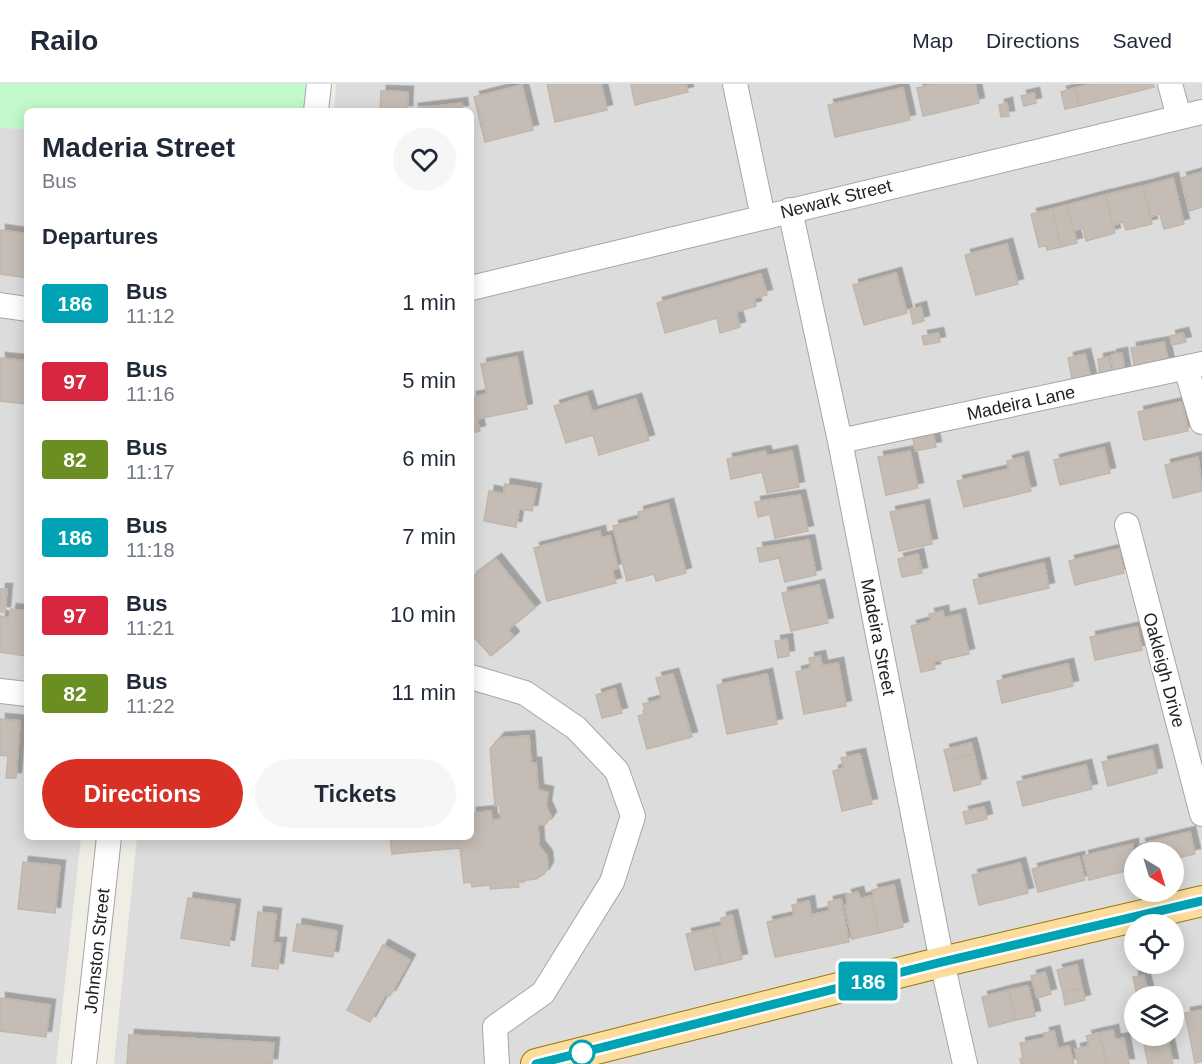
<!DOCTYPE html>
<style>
:root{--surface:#fff;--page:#f6f6f7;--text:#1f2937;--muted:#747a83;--line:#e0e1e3;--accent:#d93025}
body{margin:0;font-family:Arial,sans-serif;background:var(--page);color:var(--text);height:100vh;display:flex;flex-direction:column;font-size:22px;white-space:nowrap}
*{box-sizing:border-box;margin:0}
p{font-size:20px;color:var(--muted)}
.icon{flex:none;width:33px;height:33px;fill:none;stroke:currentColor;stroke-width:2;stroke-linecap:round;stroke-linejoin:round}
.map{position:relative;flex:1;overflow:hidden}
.sheet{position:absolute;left:24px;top:24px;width:450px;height:732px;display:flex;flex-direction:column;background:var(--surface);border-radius:9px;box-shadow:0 3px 15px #0003}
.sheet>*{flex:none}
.badge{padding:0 12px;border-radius:4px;font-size:21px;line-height:39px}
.needle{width:39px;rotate:142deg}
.controls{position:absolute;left:1124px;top:758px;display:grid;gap:12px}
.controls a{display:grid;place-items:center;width:60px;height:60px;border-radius:50%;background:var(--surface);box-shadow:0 3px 15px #0003;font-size:30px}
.map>.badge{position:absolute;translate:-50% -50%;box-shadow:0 0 0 3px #fff}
h2{padding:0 18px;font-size:22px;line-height:54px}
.round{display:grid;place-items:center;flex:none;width:63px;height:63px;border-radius:32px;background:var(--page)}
.headline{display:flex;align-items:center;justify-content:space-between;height:102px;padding:0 18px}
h1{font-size:28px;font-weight:800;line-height:45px}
.cta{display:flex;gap:12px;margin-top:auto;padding:12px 18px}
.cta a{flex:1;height:69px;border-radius:36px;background:var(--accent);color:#fff;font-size:24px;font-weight:800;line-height:69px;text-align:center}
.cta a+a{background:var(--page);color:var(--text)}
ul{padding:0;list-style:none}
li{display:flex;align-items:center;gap:18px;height:78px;padding:0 18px}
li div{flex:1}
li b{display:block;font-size:22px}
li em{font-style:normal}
li .badge{min-width:66px;font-weight:700;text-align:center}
header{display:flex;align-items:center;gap:36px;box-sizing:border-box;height:84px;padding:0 30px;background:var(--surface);border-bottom:2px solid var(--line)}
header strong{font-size:28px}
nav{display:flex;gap:33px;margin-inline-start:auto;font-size:21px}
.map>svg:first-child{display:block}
</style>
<header>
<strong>Railo</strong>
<nav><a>Map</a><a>Directions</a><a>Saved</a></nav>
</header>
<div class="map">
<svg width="1202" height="980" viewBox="0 0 1202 980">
<defs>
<filter id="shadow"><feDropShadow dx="5.5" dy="-5.5" stdDeviation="0" flood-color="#0004"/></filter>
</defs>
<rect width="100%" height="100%" fill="#f0ede5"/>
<path fill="#dddcdc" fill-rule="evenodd" d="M336 0H1202V980H114L137 753H471V27H334ZM1134 768H1173V807H1134ZM1134 840H1173V879H1134ZM1134 912H1173V951H1134Z
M0 43 27 46V753H81L56 980H0Z"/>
<path fill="#c3facd" d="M0 0H309L307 27H27V46L0 43Z"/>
<path fill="#c5bdb5" stroke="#c2b6a8" stroke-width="1.5" filter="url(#shadow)" d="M547 0H601L607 26 555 38Z
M631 0H686L688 8 635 21Z
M934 0H975L979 19 923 32 917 4Z
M1092 0H1153L1154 3 1079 22 1075 4Z
M522 1 533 46 485 58 474 13Z
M903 4 910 36 835 53 828 21Z
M1075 4 1079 22 1065 25 1061 8Z
M381 7 408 8 407 27H380Z
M1034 9 1036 19 1024 22 1021 12Z
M462 19 463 27H413V25Z
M1007 19 1009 32 1001 33 999 21Z
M1202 88V123L1189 127 1181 94Z
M1173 94 1184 140 1164 145 1160 130 1150 133 1143 102Z
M1143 102 1152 140 1126 146 1123 138 1113 141 1105 111Z
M1105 111 1115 149 1086 157 1083 144 1073 147 1067 121Z
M1067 121 1077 159 1061 163 1052 125Z
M1052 125 1061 163 1047 166 1046 162 1039 163 1031 130Z
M0 146 27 150V194L0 190Z
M1007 160 1018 200 976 211 965 171Z
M896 189 907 229 864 241 853 201Z
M761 190 767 211 754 214 756 222 736 228 740 243 720 249 717 234 665 249 657 219Z
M921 223 924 237 913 240 910 226Z
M938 249 940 258 924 261 922 252Z
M1183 249 1186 258 1172 261 1170 252Z
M1164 258 1169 280 1135 286 1131 264Z
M1122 269 1125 288 1114 289 1111 271Z
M1085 270 1091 295 1073 299 1068 274Z
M517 273 527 325 477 335 480 347 471 349V313L487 310 481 280Z
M1109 273 1111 290 1100 292 1098 275Z
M0 274 27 277V320L0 317Z
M587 312 592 328 636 315 649 356 599 371 593 351 566 359 554 322Z
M1182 318 1188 347 1144 356 1138 328Z
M933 350 936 363 915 367 913 354Z
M1104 364 1110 389 1060 401 1054 376Z
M765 367 767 372 792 367 799 403 767 409 762 388 731 395 727 375Z
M910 367 918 404 886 411 878 373Z
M1023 373 1031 407 964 423 957 397 1009 385 1007 377Z
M1198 373 1202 407 1173 414 1165 381Z
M505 400 536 405 532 427 519 425 516 443 484 437 489 407 504 410Z
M800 411 808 447 775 454 770 430 758 433 755 418Z
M668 420 686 489 656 497 654 490 627 497 613 442 640 435 638 428Z
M924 421 932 460 899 467 890 428Z
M600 447 601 454 610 452 618 484 612 486 616 499 547 517 534 464Z
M809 456 816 491 785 498 779 474 760 478 757 464Z
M1119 465 1124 489 1075 501 1069 477Z
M918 470 922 489 902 493 898 475Z
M496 475 535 524 508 546 514 553 491 572 471 550V494Z
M1044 479 1049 504 979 520 973 496Z
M819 501 828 539 791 547 782 509Z
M0 505H7L5 528H0Z
M11 525 25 527 27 572 0 568V532L9 534Z
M943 527 944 534 960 530 969 570 933 578 935 585 921 588 911 542 931 537 929 530Z
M1137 543 1142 566 1095 576 1090 553Z
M787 555 789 572 778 574 775 557Z
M820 572 822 582 838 579 846 622 804 630 796 588 811 584 809 574Z
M1068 580 1073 602 1002 619 997 597Z
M673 590 692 653 647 665 638 632 646 630 643 620 662 615 656 594Z
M767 590 777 640 727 650 717 601Z
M615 605 622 629 602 634 596 611Z
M0 635 20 637 16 694H6L8 672 0 671Z
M529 652 531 679H536L538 706 548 708 546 722 551 733 546 740 538 741 539 762 547 772 548 783 544 790 536 795 518 797 519 803 490 805V801L472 803 471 798 464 799 460 764 392 770 390 753H471V729L491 727 492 736 501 735 500 722H495L490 665 499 654Z
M971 659 974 670 947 677 944 666Z
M1152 666 1157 689 1108 702 1102 678Z
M860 670 872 720 842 727 833 687 844 684 841 674Z
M974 670 981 700 954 707 947 677Z
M1086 681 1092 705 1023 722 1017 698Z
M984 723 987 735 966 740 963 728Z
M1190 748 1195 770 1173 775V768H1142L1140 760Z
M1133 760 1134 785 1089 796 1083 772Z
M1079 773 1085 796 1038 808 1032 785Z
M23 778 60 782 55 829 18 825Z
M1020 779 1028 809 979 821 972 791Z
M894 801 903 843 879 849 871 812 874 811 872 806Z
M858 808 860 815 871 812 879 849 852 855 845 821 848 820 846 811Z
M188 814 235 821 229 862 181 854Z
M841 815 849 858 775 873 767 838 794 832 792 821 809 817 811 831 829 827 828 818Z
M258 828 276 830 273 859H281L278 885 252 882Z
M732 831 742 875 722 880 713 844 722 842 721 834Z
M297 840 337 847 333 873 293 867Z
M713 844 722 880 695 886 686 850Z
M383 861 410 876 390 912 386 910 370 938 347 926Z
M1148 879H1167L1168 883 1150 888Z
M1077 881 1082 904 1063 909 1057 886Z
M1045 888 1051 910 1037 914 1031 892Z
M1144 891 1149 912H1137L1133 893Z
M1028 902 1035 932 1016 936 1009 906Z
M1082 904 1085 916 1065 921 1063 909Z
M1009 906 1016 936 989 943 982 913Z
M0 914 50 921 46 953 0 947Z
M1202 926V977L1195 979 1185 929Z
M1113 946 1115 956 1124 954 1129 980H1107L1100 949Z
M1054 947 1058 965 1069 962 1074 980H1021L1020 975 1023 974 1020 959 1045 954 1044 949Z
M1099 949 1107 980H1078L1075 965 1089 962 1086 952Z
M129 951 274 959 272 980H127Z
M1142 951H1167L1173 980H1148Z"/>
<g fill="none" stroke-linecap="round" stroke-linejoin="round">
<defs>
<path id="minor" d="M735 0 763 133
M1170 0 1179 33
M316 27 319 0
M790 126 840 357 942 878 965 980
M471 204 1202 28
M0 221 27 225
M1186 284 1202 338
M840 357 1202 280
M1127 441 1202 730
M471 593 525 609 576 644 617 687 633 732 612 798 543 909 495 943 497 980
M0 607 27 610
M84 980 109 753"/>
<path id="major" d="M536 980 942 878 1202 817"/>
</defs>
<use href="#minor" stroke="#a6a6a6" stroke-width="26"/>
<use href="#major" stroke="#9a7700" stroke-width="32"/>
<use href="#minor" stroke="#fff" stroke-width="24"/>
<use href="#major" stroke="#fcdd9e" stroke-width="30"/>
</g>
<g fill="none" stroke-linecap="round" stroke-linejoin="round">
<defs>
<path id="line" d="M536 980 942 878 1202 817"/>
</defs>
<use href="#line" stroke="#fff" stroke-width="14"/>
<use href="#line" stroke="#00a3b4" stroke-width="9"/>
</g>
<circle fill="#fff" stroke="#00a3b4" stroke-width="3" cx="582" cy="969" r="12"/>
<g text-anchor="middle" stroke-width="4.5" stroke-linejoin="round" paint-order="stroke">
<g font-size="18" fill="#1f1f1f" stroke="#fff">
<text transform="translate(836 115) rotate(-14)" y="6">Newark Street</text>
<text transform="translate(1021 319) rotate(-12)" y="6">Madeira Lane</text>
<text transform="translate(878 553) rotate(79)" y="6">Madeira Street</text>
<text transform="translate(1164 586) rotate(75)" y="6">Oakleigh Drive</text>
<text transform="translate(97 867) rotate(-84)" y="6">Johnston Street</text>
</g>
</g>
</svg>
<div class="controls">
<a><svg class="needle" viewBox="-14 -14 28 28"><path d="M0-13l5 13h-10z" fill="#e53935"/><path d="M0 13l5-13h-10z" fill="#747a83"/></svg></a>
<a><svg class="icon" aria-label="locate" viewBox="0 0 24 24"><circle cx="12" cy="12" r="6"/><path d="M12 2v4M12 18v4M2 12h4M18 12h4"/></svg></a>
<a><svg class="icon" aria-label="layers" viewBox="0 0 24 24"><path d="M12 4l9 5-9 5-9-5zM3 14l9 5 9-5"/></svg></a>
</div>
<b class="badge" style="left:868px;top:897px;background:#00a3b4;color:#fff">186</b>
<section class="sheet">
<div class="headline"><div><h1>Maderia Street</h1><p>Bus</p></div><a class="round"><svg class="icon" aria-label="heart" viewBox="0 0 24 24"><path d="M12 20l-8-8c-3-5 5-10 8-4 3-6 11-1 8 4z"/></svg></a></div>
<h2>Departures</h2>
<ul>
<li><span class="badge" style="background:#00a3b4;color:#fff">186</span><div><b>Bus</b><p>11:12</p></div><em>1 min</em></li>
<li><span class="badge" style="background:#d7263d;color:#fff">97</span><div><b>Bus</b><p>11:16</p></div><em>5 min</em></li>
<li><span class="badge" style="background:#6b8e23;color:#fff">82</span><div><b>Bus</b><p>11:17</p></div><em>6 min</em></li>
<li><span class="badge" style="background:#00a3b4;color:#fff">186</span><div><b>Bus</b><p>11:18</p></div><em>7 min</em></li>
<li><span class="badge" style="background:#d7263d;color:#fff">97</span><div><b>Bus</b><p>11:21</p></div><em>10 min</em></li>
<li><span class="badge" style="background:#6b8e23;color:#fff">82</span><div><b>Bus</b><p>11:22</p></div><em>11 min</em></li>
</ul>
<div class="cta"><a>Directions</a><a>Tickets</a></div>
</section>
</div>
